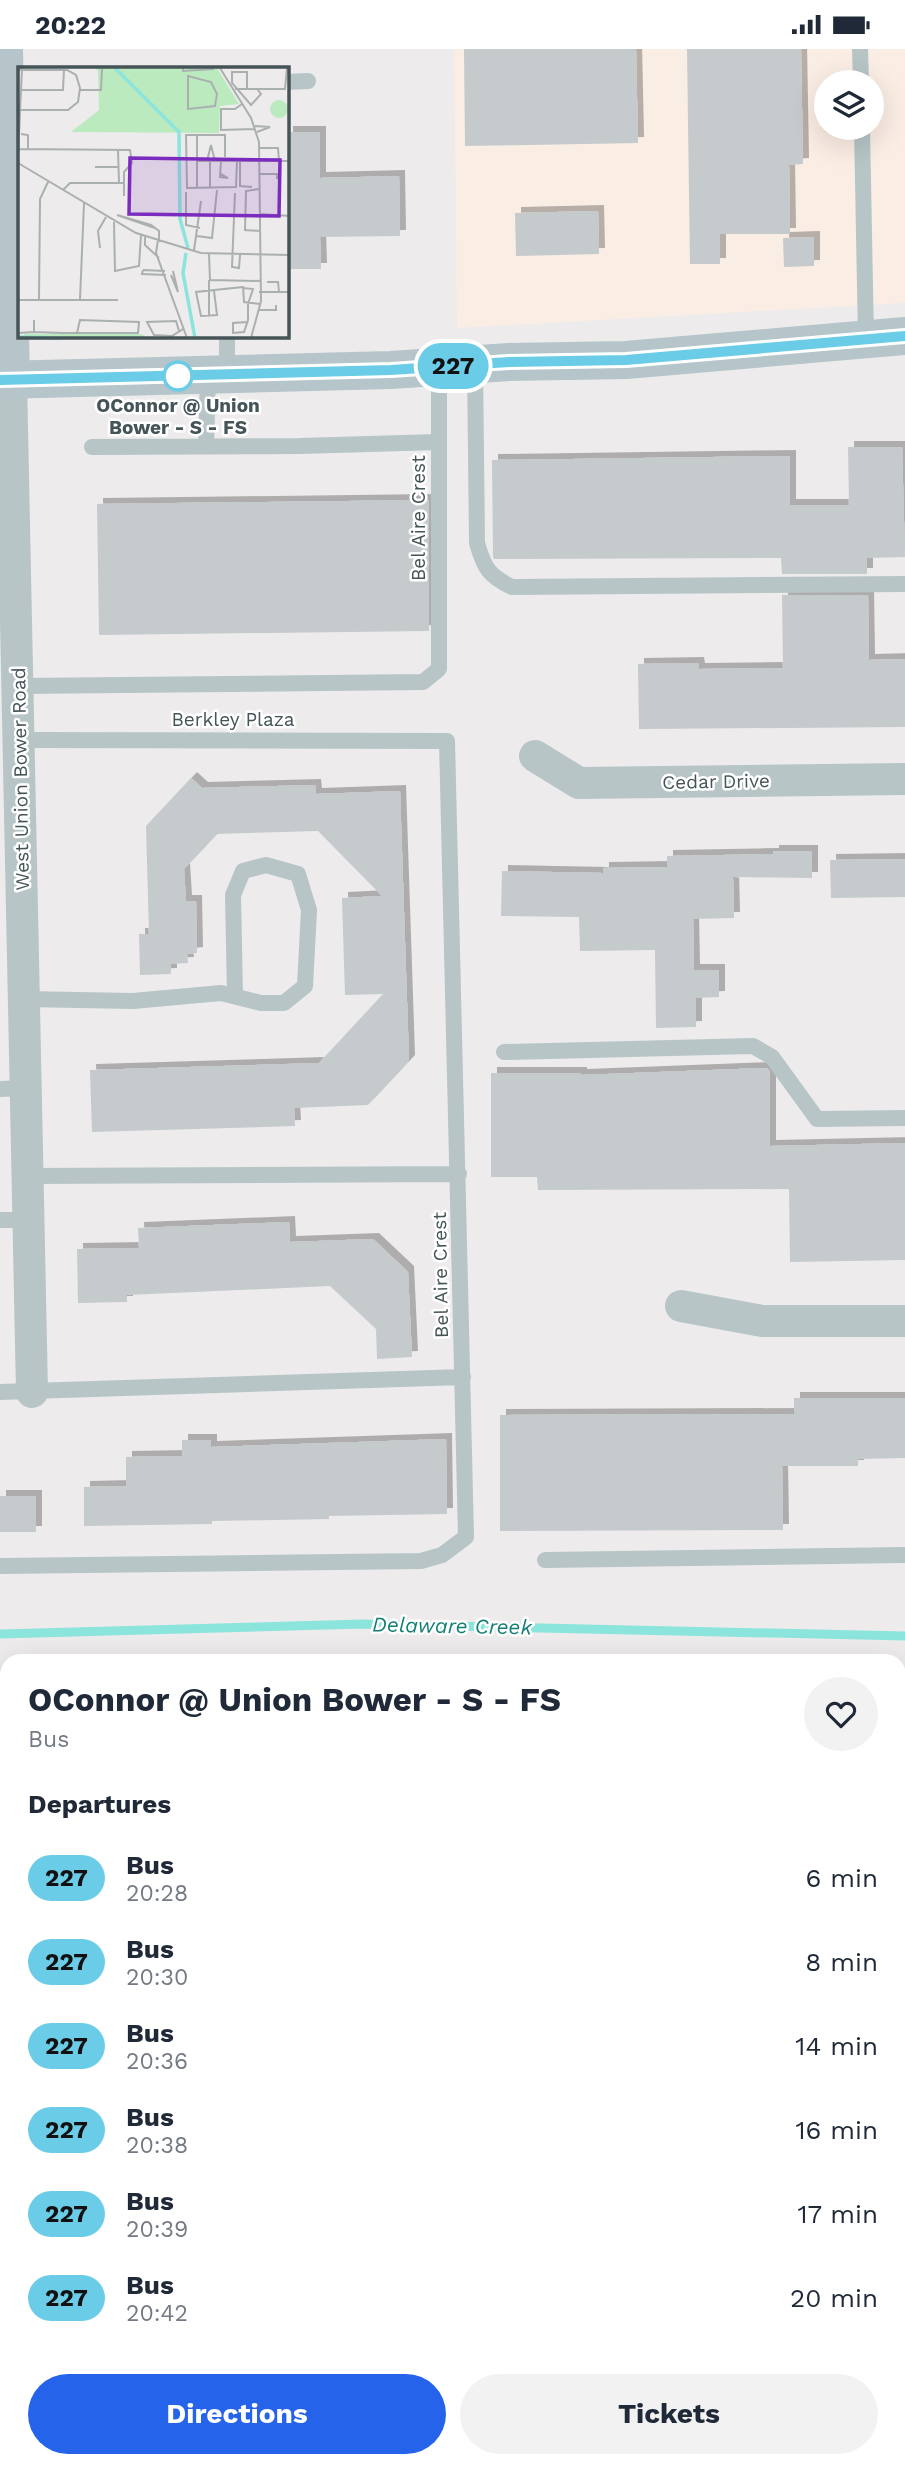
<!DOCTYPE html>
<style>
:root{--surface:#fff;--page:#f2f2f3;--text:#1f2937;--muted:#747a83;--accent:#2563eb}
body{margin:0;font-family:"Work Sans",sans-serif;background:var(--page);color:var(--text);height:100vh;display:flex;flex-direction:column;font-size:26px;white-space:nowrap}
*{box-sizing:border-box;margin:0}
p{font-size:23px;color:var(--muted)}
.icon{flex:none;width:38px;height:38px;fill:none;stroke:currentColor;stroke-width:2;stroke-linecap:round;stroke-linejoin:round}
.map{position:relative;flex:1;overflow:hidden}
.side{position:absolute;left:0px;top:1605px;width:906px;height:814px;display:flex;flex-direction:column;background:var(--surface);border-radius:21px 21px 0 0;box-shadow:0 7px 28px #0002}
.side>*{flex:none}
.badge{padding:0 14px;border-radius:23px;font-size:24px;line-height:46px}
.buttons{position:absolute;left:814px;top:21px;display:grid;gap:14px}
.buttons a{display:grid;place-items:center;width:70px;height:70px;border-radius:50%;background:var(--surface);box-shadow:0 7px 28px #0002;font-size:35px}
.map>.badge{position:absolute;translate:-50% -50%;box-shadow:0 0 0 4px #fff}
h2{padding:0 28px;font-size:26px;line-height:63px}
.round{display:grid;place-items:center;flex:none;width:74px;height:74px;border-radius:37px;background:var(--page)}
.headline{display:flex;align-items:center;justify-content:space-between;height:119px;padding:0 28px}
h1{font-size:33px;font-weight:700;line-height:52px}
.button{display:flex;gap:14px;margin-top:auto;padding:14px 28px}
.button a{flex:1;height:80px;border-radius:42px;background:var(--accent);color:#fff;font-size:28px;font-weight:700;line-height:80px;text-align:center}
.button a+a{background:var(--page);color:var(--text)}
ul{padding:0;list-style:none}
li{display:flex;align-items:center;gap:21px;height:84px;padding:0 28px}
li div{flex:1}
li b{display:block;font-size:26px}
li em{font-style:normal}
li .badge{min-width:77px;font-weight:700;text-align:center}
.status{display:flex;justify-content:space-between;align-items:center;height:49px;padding:0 35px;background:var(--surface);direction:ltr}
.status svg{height:19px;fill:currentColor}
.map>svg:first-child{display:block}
</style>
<div class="status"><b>20:22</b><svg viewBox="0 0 49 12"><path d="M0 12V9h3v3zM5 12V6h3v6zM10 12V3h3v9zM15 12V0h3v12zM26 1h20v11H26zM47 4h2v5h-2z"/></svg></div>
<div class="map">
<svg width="905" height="2417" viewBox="0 0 905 2417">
<defs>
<filter id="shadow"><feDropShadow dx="6" dy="-6" stdDeviation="0" flood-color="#0004"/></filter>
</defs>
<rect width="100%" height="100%" fill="#eeebec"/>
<path fill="#faede4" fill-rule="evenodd" d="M454 0H905V254L457 279ZM826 33H872V79H826Z"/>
<path fill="#dfdcde" d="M900 1649H905V2417H0V1654H7V2412H900Z"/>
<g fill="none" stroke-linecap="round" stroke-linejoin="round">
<path stroke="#8be5dc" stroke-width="9" d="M0 1585 363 1575 905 1587"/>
</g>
<path fill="#c5cacd" filter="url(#shadow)" d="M464 0H636L638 94 465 97Z
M687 0H801L803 115 789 116 790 185H720V215H690Z
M287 83H320V129L399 127 400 187 320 188 321 220H287Z
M598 162 599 205 516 207 515 164Z
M814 188V217L784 218 783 189Z
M848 398H902L905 508 867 509V525H782L781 509 494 510 493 507 492 411 790 407V456H849Z
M429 451V582L99 586 97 455Z
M782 546H868L869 611 905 610V678L639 680 638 615 698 614 699 620 783 619Z
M191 729 202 739 315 736 316 745 400 742 409 1012 368 1056 294 1059 295 1077 92 1083 90 1021 319 1014 383 945 345 946 342 849 382 847 318 782 217 785 184 820 186 852H196L197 904 187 905 188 914 171 915V925L140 926 139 885H149L146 777Z
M773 802H812V829L733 828 734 869 693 870 694 921H719V948L696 949V978L656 979 655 901 580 902 579 868 501 867 502 822 603 824V819L667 818V807L773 805Z
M905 810V848L831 849 830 811Z
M767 1019 770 1023V1097L905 1094V1211L790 1213 789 1140 538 1141 537 1128H491V1024H581V1026Z
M289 1173 290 1193 373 1190 408 1223 412 1308 377 1310 376 1280 330 1237 127 1246V1253L78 1254 77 1200 139 1199 138 1179Z
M794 1349H905V1409L858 1410V1417H782L783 1481 500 1482V1366L794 1365Z
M446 1390 447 1465 329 1467V1470L212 1472V1475L84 1477V1438L126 1437V1408L182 1407V1391H211V1398Z
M0 1447H36V1483H0Z"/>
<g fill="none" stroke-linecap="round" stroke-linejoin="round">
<path stroke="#b7c5c7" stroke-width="16" d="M860 0 861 33
M287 33 308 32
M862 79 866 290
M227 287V326
M475 316 477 494C484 519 489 527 512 538L905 535
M206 397 208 326
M92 398 299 397 438 393
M18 637 423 633 439 620V318
M24 950 133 952 221 944 261 954H284L305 937 309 861 298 825 266 816 243 822 233 846 235 947
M504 1003 753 997 772 1008 817 1070 905 1069
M0 1040 26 1039
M28 1127 459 1125
M0 1171H29
M0 1343 463 1328
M545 1511 905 1506
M0 1517 421 1512 442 1506 466 1488 447 692 19 691
M0 2391 7 2390
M93 2412 95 2417"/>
<path stroke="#b7c5c7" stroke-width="32" d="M11 331 32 1343
M535 707 579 734 905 730
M681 1257 762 1272H905"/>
<path stroke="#b5c5ca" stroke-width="38" d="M4 0 11 331
M0 331 391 321 509 313 626 311 905 287"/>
</g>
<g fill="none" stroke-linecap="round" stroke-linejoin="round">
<defs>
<path id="line" d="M0 331 391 321 509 313 626 311 905 287"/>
</defs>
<use href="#line" stroke="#fff" stroke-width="16"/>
<use href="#line" stroke="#6bcce7" stroke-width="10"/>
</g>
<circle fill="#fff" stroke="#6bcce7" stroke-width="3.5" cx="178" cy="327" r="14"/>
<g text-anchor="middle" stroke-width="5" stroke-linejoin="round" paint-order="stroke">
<g font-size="19" font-weight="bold" fill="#455457" stroke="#fff">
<text x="178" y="363">OConnor @ Union<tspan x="178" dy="22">Bower - S - FS</tspan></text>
</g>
<g font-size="19" fill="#455457" stroke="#fff">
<text transform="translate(418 469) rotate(-90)" y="7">Bel Aire Crest</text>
<text x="233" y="677">Berkley Plaza</text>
<text transform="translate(20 730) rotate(-91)" y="7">West Union Bower Road</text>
<text transform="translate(716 732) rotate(-1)" y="7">Cedar Drive</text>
<text transform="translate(440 1226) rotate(-91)" y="7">Bel Aire Crest</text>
</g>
<g font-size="21" font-style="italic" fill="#147f75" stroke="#fff">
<text transform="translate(452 1577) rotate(1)" y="7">Delaware Creek</text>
</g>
</g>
<g transform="translate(18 18)">
<rect width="271" height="271" fill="#eeebec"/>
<path d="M76 1H199L221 37 202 39 201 66 53 65 81 43 80 4ZM252 42a9 9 0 1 1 18 0a9 9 0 1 1-18 0ZM6 267H123L131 271H6Z" fill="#bbeabf"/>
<path fill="none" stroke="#8be5dc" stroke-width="3.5" d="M97 1 161 65 162 152 170 181M168 186 165 206 177 271M0 270 41 271"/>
<path fill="none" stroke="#aaafb0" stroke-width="2" d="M165 1V4L196 2M202 1 233 51 241 75 243 234 233 271M170 9 193 15 199 27 197 39 170 42ZM217 22H267L269 1M229 22V5H214V16L233 38 243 27 239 22M4 23H45L46 2M62 23H83L84 2M224 37 217 42H203V63L236 62M1 43H50L60 35 62 21 58 8 49 3H1M237 59 252 60 239 65M3 67 10 68V82M241 81H260L261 94M1 82 112 83 114 96 106 105V129M100 83 101 116M0 90 4 1M207 90V68H168L169 121 218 120 219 94M179 94H272M189 94 193 78 197 94M222 94V119L234 120M0 96 118 166 183 186 272 188M77 100H100M203 107 210 111 202 110 203 94M242 107H259V112M179 121V68M192 121V94M241 122 228 124 227 163 243 164M45 123 52 116H106M168 125V158L182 161M217 126 214 200 221 201 222 188M243 147 272 149M99 148 133 158 141 164V174M99 148 137 161M96 155 97 204 121 199 123 168M127 169V178L141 191M179 169 194 171 199 123M140 173 138 186 169 271M82 181 80 164 88 150M176 183 183 134M191 187 192 213 243 214M125 203 124 207 148 208M125 203 147 204M153 208 160 225 155 204M191 213V249M249 215H260L261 225M225 219 226 235 242 237M225 221 235 222 230 237M196 224 199 248 183 249 178 225 225 220M241 225H272M0 233H100M21 233 22 132 30 115M62 233 66 136M241 243H258V238M229 255 215 256V266L226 265 230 253V237M161 264 158 254 129 255 136 268 154 269 165 262M16 265 44 266H120L121 255 62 253 59 266M0 266 16 265V253"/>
<path fill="#7b2cbf" fill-opacity="0.15" stroke="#7b2cbf" stroke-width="3.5" d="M112 91 262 93 261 149 111 147Z"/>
<rect width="271" height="271" fill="none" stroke="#455457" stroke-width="3.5"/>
</g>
</svg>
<div class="buttons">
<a><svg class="icon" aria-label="layers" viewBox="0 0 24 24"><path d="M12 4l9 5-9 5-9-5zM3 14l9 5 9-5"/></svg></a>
</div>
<b class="badge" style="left:453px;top:317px;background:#6bcce7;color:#111">227</b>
<section class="side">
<div class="headline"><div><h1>OConnor @ Union Bower - S - FS</h1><p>Bus</p></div><a class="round"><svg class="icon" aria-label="heart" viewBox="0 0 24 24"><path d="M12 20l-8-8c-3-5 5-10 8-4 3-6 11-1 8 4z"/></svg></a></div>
<h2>Departures</h2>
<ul>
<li><span class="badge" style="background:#6bcce7;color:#111">227</span><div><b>Bus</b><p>20:28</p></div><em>6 min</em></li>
<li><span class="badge" style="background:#6bcce7;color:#111">227</span><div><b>Bus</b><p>20:30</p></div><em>8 min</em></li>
<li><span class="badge" style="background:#6bcce7;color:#111">227</span><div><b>Bus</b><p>20:36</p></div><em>14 min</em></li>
<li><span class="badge" style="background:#6bcce7;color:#111">227</span><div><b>Bus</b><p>20:38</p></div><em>16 min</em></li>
<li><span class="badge" style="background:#6bcce7;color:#111">227</span><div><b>Bus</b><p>20:39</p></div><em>17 min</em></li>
<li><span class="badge" style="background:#6bcce7;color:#111">227</span><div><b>Bus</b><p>20:42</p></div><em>20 min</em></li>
</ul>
<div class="button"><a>Directions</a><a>Tickets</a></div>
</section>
</div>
